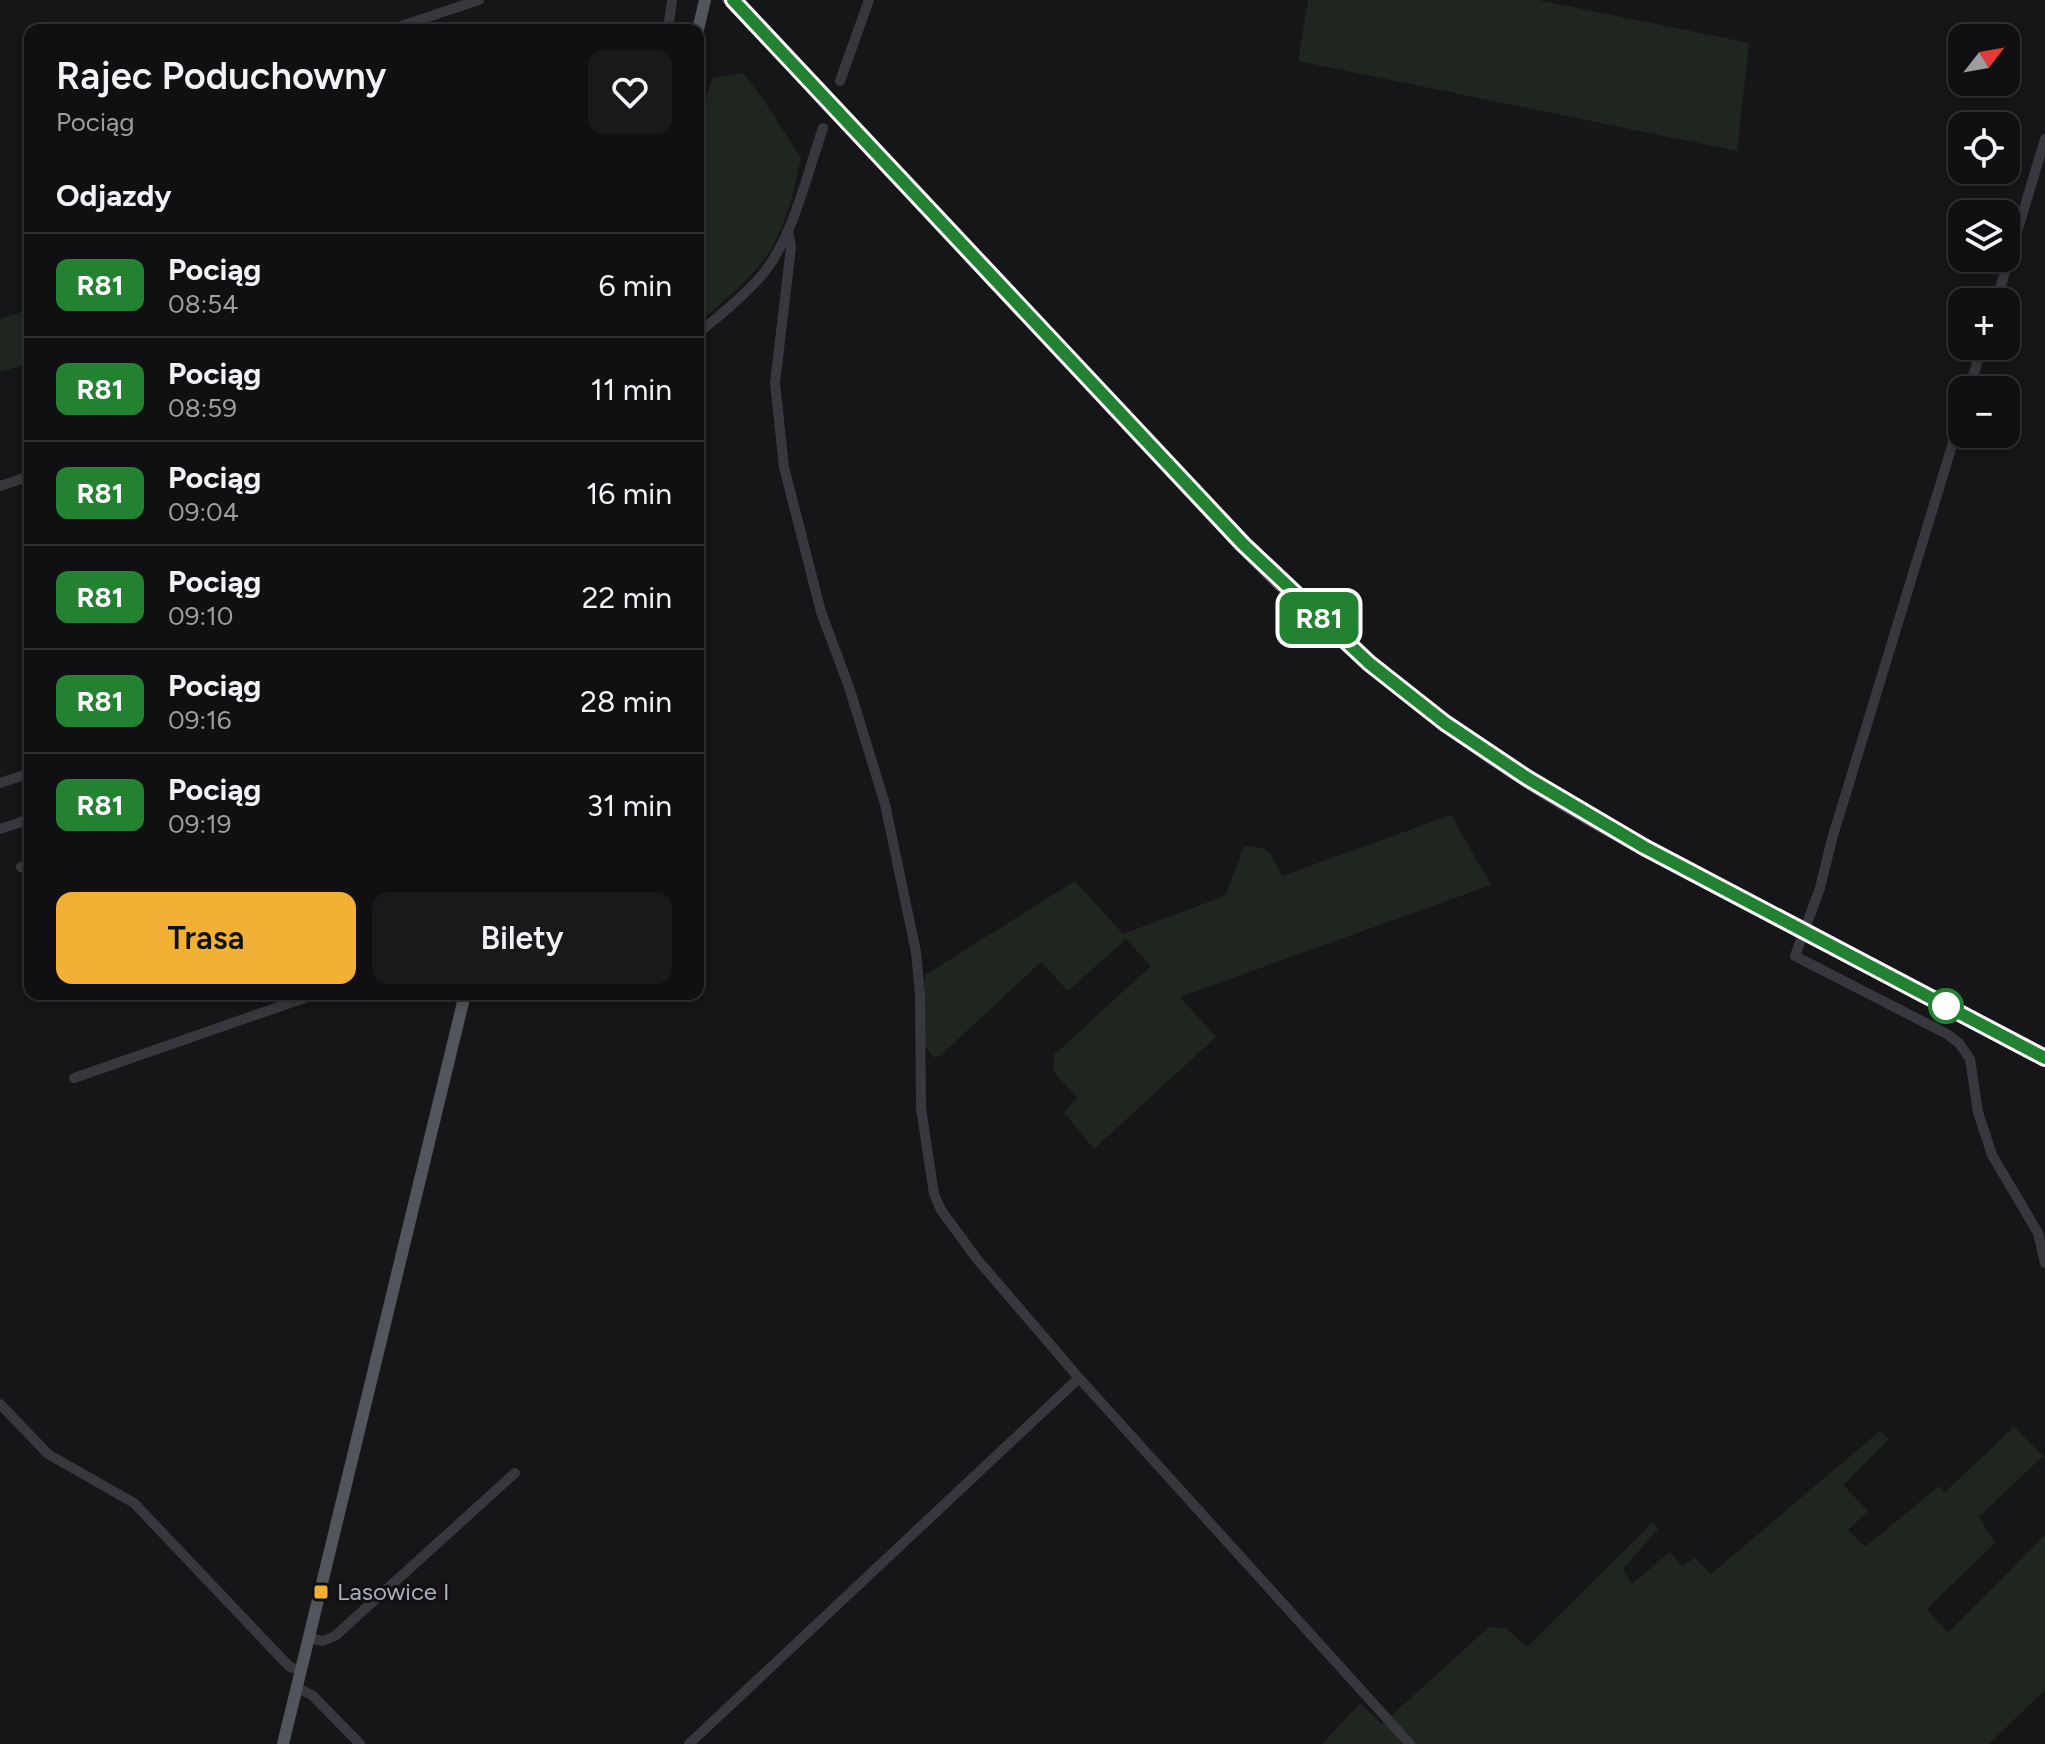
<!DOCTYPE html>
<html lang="pl">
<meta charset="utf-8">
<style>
:root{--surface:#101012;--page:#19191b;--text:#f1f3f6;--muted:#9c9d9f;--line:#303032;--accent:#f2b134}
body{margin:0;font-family:Figtree,sans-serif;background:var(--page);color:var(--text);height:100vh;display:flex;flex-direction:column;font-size:30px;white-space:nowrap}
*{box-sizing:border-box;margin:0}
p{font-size:26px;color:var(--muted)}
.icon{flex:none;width:44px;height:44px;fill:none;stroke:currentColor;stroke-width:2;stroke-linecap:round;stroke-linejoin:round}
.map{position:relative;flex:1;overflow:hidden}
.sheet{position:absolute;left:24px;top:24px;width:680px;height:976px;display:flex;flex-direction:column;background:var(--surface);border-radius:16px;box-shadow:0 4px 12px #0003,0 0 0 2px var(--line)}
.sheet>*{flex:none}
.badge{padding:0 16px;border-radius:12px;font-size:28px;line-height:52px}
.needle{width:52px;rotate:59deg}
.tools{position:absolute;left:1948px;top:24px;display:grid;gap:16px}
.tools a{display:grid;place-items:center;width:72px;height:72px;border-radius:16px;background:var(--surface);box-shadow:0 4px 12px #0003,0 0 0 2px var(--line);font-size:40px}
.map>.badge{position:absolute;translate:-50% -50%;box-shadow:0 0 0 4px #fff}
h2{padding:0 32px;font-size:30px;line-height:72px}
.round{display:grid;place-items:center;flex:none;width:84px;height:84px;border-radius:16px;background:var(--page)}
.overview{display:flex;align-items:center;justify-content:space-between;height:136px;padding:0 32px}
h1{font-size:38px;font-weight:600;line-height:60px}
.button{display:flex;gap:16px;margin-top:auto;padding:16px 32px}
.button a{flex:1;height:92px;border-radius:16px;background:var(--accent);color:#111;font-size:32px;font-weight:600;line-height:92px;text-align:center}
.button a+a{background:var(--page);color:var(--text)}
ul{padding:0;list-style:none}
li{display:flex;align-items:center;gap:24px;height:104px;padding:0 32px;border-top:2px solid var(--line)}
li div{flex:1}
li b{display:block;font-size:30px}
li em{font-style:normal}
li .badge{min-width:88px;font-weight:700;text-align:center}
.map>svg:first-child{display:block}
</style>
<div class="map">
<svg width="2045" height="1744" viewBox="0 0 2045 1744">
<rect width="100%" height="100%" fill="#161618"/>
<path fill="#1e261f" d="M1308 0H1538L1749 43 1737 151 1298 61Z
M743 73 763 99 801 158C794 187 789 216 775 242 758 275 725 299 698 324V127L712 78Z
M30 309V363L0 372V319Z
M1451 815 1491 885 1180 997 1216 1037 1094 1149 1064 1113 1077 1098 1053 1071 1054 1055 1151 966 1126 939 1068 991 1041 962 941 1055 935 1058 923 1044 925 975 1075 881 1123 934 1225 896 1244 847C1271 845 1271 855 1282 876Z
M2014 1427 2043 1456 1979 1517 1995 1543 1927 1609 1948 1633 2045 1535V1690L1989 1744H1322L1360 1703 1382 1724 1489 1627 1506 1628 1527 1647 1653 1522 1658 1529 1623 1569 1632 1584 1670 1552 1682 1566 1695 1558 1711 1574 1880 1431 1889 1439 1843 1485 1868 1511 1848 1530 1865 1547 1939 1486 1945 1492Z"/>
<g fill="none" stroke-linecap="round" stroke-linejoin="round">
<path stroke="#37383d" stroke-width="10" d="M389 30 479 0
M668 30 672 0
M840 81 869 0
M788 231 791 247 775 383 784 467 821 612 849 687 885 804 916 952 920 994 921 1108 934 1194 941 1210 977 1259 1079 1378 1410 1744
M1996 302 2045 139
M698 333C721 315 743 297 762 275 793 238 807 174 823 128
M1969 390 1982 346
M1962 413 1832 839 1820 888 1795 956 1947 1034 1959 1043 1970 1059 1978 1112 1992 1155 2038 1233 2045 1263
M0 486 30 476
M0 783 30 773
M0 829 30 819
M21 867 30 864
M74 1078 316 994
M0 1404 48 1454 134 1503 284 1661 290 1667 302 1671
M309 1638 323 1641 335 1636 515 1473
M297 1688 312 1695 360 1744
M689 1744 1079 1378"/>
<path stroke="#53555c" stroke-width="12" d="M698 30 705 0
M283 1744 465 994"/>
<defs>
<path id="rail" d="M725 0 1238 548C1311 622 1387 690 1472 749 1556 809 1648 856 1739 904 1841 958 1943 1010 2045 1064"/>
</defs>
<use href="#rail" stroke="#4a4c52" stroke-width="6"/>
<use href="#rail" stroke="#111113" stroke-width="3" stroke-dasharray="9" stroke-linecap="butt"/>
</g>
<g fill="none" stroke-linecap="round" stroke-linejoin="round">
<defs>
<path id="line" d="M733 0 1243 544 1369 663 1445 723 1527 778 1644 847 2045 1058"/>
</defs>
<use href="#line" stroke="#fff" stroke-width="18"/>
<use href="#line" stroke="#238132" stroke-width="12"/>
</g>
<circle fill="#fff" stroke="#238132" stroke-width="4" cx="1946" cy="1006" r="16"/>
<rect fill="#f2b134" stroke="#111113" stroke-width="3" x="313" y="1584" width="16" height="16" rx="4"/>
<g text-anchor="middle" stroke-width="6" stroke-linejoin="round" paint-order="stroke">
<g font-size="24" fill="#a8adb8" stroke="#111113" text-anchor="start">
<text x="337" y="1600">Lasowice I</text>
</g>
</g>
</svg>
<div class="tools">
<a><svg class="needle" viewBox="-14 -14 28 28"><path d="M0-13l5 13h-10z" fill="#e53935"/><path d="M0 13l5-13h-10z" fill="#9c9d9f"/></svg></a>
<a><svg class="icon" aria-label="locate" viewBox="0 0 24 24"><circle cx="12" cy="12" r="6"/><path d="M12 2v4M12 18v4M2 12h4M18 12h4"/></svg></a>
<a><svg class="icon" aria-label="layers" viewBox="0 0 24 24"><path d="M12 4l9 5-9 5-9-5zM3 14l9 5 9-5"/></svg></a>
<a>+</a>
<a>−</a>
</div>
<b class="badge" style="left:1319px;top:618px;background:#238132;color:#fff">R81</b>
<section class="sheet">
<div class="overview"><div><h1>Rajec Poduchowny</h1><p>Pociąg</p></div><a class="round"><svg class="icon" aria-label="heart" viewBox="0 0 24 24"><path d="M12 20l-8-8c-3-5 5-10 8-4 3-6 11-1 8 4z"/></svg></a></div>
<h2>Odjazdy</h2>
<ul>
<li><span class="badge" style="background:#238132;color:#fff">R81</span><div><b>Pociąg</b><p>08:54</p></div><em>6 min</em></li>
<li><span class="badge" style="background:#238132;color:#fff">R81</span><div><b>Pociąg</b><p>08:59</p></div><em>11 min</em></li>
<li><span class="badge" style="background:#238132;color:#fff">R81</span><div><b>Pociąg</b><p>09:04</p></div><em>16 min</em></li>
<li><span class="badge" style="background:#238132;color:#fff">R81</span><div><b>Pociąg</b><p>09:10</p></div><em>22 min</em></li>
<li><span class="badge" style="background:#238132;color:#fff">R81</span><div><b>Pociąg</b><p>09:16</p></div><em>28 min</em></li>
<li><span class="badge" style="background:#238132;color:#fff">R81</span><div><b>Pociąg</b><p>09:19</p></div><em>31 min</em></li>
</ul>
<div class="button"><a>Trasa</a><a>Bilety</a></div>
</section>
</div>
